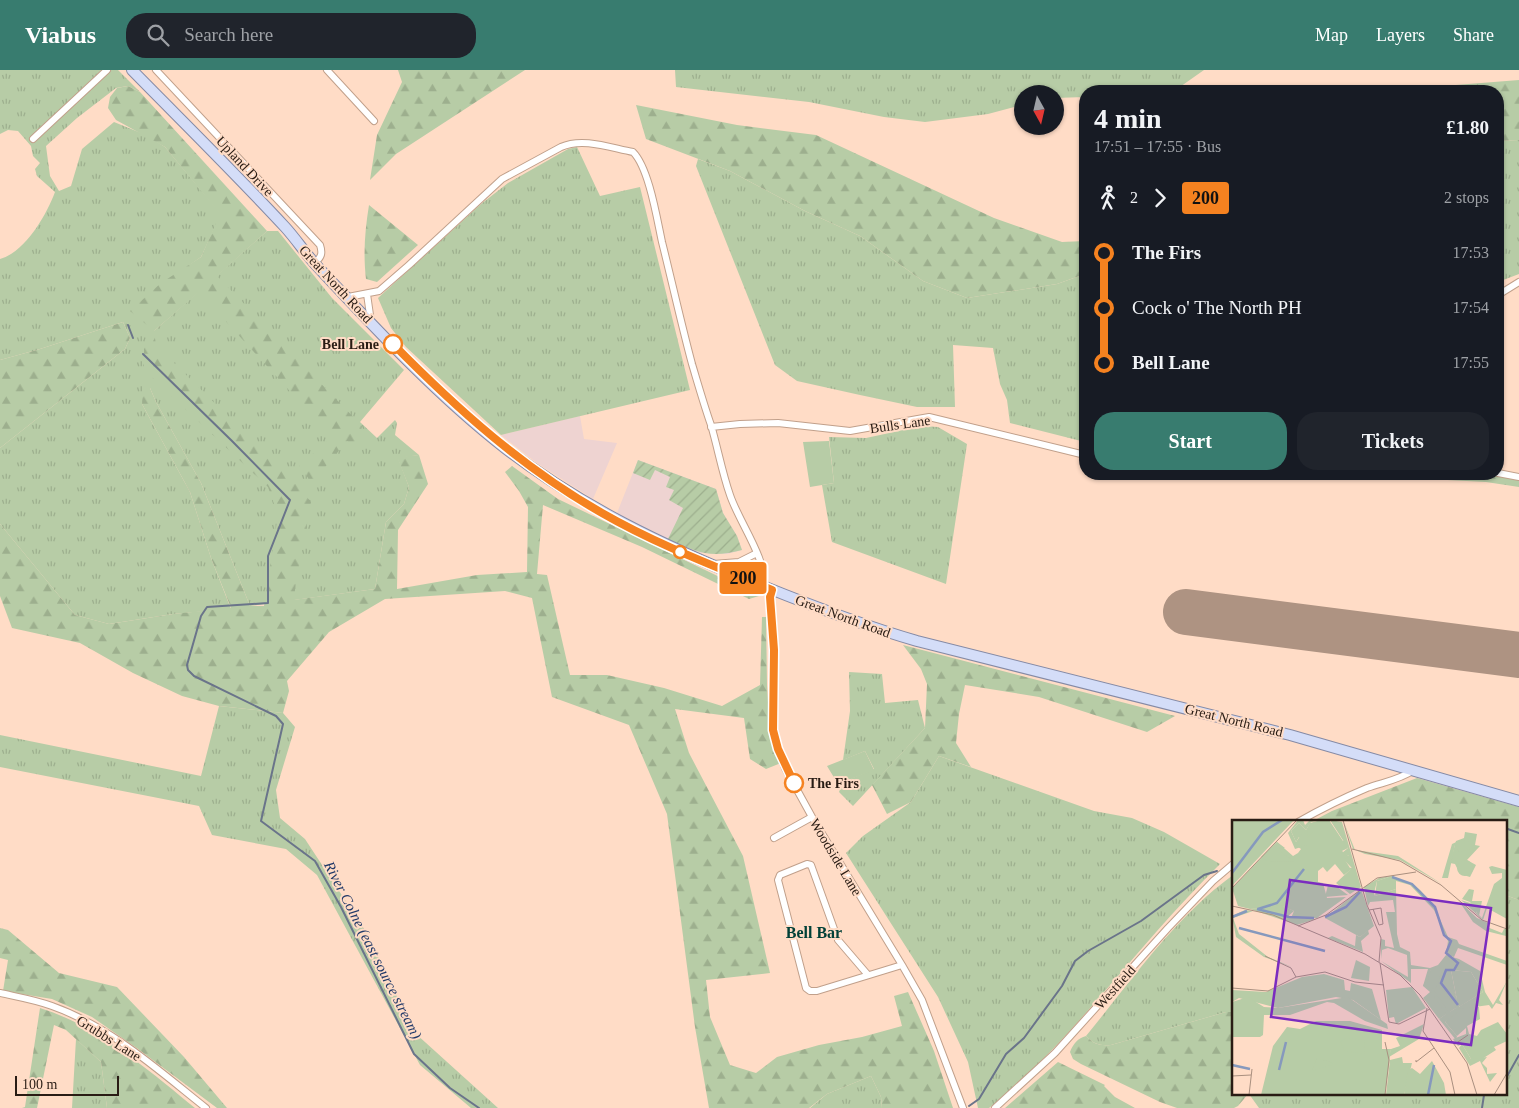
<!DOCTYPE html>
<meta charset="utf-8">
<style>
:root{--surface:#171b24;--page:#20242c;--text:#f1f3f6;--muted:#9ea1a6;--accent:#387c6f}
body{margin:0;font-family:Georgia,serif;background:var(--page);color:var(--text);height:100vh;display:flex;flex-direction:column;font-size:19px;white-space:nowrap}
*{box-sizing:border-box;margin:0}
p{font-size:16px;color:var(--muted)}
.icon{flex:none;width:28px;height:28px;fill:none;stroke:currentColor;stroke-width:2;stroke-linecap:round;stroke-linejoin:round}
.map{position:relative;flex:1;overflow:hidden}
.panel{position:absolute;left:1079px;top:15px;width:425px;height:395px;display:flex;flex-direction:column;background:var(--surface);border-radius:20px;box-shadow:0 1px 4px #0004}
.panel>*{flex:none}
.badge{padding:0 10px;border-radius:4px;font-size:18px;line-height:32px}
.needle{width:32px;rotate:172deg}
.tools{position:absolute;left:1014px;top:15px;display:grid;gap:10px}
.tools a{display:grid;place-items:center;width:50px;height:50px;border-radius:50%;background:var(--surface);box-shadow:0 1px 4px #0004;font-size:25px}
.scale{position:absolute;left:15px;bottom:12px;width:104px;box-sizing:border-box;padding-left:5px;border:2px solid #291c14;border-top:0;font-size:14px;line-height:18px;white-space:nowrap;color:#291c14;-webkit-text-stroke:4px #ffdcc6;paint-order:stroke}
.map>.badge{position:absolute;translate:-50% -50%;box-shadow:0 0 0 2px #fff}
.legs{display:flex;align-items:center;gap:8px;height:55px;padding:0 15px;font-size:16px}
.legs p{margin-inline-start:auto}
.headline{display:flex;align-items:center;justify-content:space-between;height:85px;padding:0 15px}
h1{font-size:28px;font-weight:800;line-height:38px}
.cta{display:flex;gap:10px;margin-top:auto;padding:10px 15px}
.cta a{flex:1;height:58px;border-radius:20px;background:var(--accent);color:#fff;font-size:20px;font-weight:800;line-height:58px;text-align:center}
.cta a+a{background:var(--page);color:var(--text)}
ul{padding:0 15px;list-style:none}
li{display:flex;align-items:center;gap:18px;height:55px;font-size:19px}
li i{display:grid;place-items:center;width:8px;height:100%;margin:0 6px;background:currentColor}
li i::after{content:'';width:12px;height:12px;margin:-6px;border:4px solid;border-radius:50%;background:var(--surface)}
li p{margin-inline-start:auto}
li:first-child i{background:linear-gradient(#0000 50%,currentColor 0)}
li:last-child i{background:linear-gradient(currentColor 50%,#0000 0)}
header{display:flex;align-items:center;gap:30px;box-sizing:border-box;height:70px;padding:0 25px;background:var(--accent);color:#fff}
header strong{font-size:24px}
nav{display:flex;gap:28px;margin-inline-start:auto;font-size:18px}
.search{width:350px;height:45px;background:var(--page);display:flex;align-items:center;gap:12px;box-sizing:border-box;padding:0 18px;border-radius:20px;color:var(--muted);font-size:19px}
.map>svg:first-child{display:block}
</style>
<header>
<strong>Viabus</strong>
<div class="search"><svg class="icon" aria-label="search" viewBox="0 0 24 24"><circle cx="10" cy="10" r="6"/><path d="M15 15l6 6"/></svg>Search here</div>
<nav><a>Map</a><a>Layers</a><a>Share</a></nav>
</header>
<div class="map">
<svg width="1519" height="1038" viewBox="0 0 1519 1038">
<defs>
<pattern id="grass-tufts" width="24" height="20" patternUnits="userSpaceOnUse" patternTransform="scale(1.25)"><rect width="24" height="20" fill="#b7cca6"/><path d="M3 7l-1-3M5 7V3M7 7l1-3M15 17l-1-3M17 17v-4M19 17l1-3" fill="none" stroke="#9daf8e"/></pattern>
<pattern id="forest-firs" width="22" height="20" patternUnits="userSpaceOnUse" patternTransform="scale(1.25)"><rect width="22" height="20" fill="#b7cca6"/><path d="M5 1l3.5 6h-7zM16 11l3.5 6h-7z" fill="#9daf8e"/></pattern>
<pattern id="garden-furrows" width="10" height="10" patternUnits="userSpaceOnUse" patternTransform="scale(1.25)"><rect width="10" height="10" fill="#b7cca6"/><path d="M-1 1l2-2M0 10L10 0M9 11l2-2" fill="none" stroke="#9daf8e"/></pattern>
</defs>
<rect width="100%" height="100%" fill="#ffdcc6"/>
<path fill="#eed3d1" d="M580 346 584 369 617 373 593 429 537 393 501 365Z
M638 390 716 419 723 443 737 466 742 480 727 484 701 483 661 467 617 443Z"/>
<path fill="url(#grass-tufts)" d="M0 0H118L140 22 128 16 116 18 77 48 46 76 50 106 59 121 71 116 82 79 114 52 146 65 165 77 221 144 201 187 184 199 154 261 267 161H278L332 228 404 300 360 352 377 368 395 350 397 353 395 365 419 385 398 388 409 417 404 434 386 452 375 519 250 536 201 413 156 332 150 318 142 334 190 422 211 488 231 539 173 544 109 554 75 545 0 454V378L125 279 130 268 123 252 40 279 0 290V189C25 182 46 146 55 122L37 106 35 99 40 93 33 86 31 76 18 61 8 60 0 64Z
M675 0H1204L1177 19 1166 21H1085V27L1055 28V24H1022V35L988 44 925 52 884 47 809 32 676 17Z
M1519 70V204L1498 212V71Z
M577 77 600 126 640 117 690 320 501 365 406 277 391 258 378 228 481 134 508 113 568 79Z
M698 89 730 101 805 141 860 166 923 211 967 228 1057 214 1085 204V372L1010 353 1007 330 1000 314 993 278 953 275 955 337H917L860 325 797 311 775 295 696 96Z
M922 356 938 357 967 374 946 514 832 472 822 415 834 413 829 367 866 368Z
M753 490 756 492 760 508 730 497Z
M849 602 882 604 885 633 918 630 925 658 853 736 839 722 843 712 874 699 865 681 843 690 850 641Z
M219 636 283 643 295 657 276 720 280 748 305 769 366 862 415 963 498 1038H471L420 995 317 805 286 779 212 765 199 736 0 697V665L201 706Z
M939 686 1094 741 1132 748 1164 762 1220 794C1198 816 1177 838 1157 861 1103 922 1053 987 989 1038H978L968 992 938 927 846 783 863 766 911 732Z
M1233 805V942H1226L1111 975C1099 976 1094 974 1086 966 1132 910 1174 848 1233 805Z
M1505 825 1519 830V1038H1259L1249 1024H1505Z
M76 969 101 992 107 1038H72Z
M871 1006 881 1027 882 1038H810L827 1024Z"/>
<path fill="url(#forest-firs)" d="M398 0H525L396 84 370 110 377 65 402 12Z
M1519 10V70L1498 71V21H1420L1443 16Z
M128 16 140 22 267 161 217 206 362 356 358 377 347 371 312 413 299 396 332 367 199 222 154 261 156 275 293 411 311 432 293 530 375 519 386 452 404 434 409 417 397 387 419 385 428 414 398 460 397 519 477 505 527 502 528 437 519 421 505 402 512 396 558 429 759 526 749 529 642 477 543 435 537 504 547 505 570 605H607L664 618 722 636 760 615 762 547H766L767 615 770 668 781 693 766 699 750 689 744 648 675 639 689 683 743 786 770 903 706 910 710 947 730 995 756 1003 777 987 819 975 862 967 902 956 894 926 908 922 934 981 953 1038H882L881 1027 871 1006 827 1024 809 1038H709L695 957 667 744 629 655 552 627 532 528 505 521 385 529 329 562 287 611 289 621 283 643 219 636 182 626 133 603 80 573 12 558 0 526V454L75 545 109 554 173 544 231 538 211 488 190 422 142 334 143 316 150 318 156 332 201 413 250 536H264L278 445 268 417 144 300V279L154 261 130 241 161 213 201 187 220 144 165 77 116 50 108 38 110 27 117 18Z
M636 35 737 55 816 65 994 148 1062 172 1085 171V204L1057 214 967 228 923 211 860 166 805 141 730 101 646 69Z
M369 135 418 175 377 212 366 209C363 183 365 160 369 135Z
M123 252 130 268 125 279 0 378V290L40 279Z
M1498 397 1502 405 1519 407V417L1486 412 1428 409 1424 404H1498Z
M903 575 1175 646 1147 662 1039 627 965 615 959 644 956 673 971 697 939 686 911 732 887 744 872 715 925 658 927 614 921 599Z
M1417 708 1519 737V830L1505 825V752H1311L1332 741Z
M0 858 8 860 59 903 117 917 184 987 227 1038H217L138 979 92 947 52 929 3 921 8 890 0 888Z
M40 938C96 955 150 1001 195 1038H107L101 992 66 960 54 955 37 1038H22L25 1037Z
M1226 942H1233V1024H1248L1238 1036 1234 1038H1177L1160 1032 1081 994 1073 989 1070 982C1073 974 1078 968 1086 966 1094 974 1099 976 1111 975Z
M1058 992 1105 1015 1104 1016 1115 1027 1135 1038H1005Z"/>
<path fill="url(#garden-furrows)" d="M638 390 716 419 723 443 737 466 742 480C709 489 698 482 668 469L683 438 669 430 674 420 666 417 670 407 655 400 650 410 633 403Z"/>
<path fill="#b7cca6" d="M829 371 834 413 810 417 803 372Z
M865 681 874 700 838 714 827 696Z"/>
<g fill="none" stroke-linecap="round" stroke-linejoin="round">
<path stroke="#6a748a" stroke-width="2" d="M128 255 133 268
M143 284 232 371 290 430 268 486V533L207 537 201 546 187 595 188 600 194 606 276 646 283 654 261 751 315 791 341 837 414 984 450 1018 479 1038
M1505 758 1519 763
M1505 1010 1519 985
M969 1036 979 1029 1006 984 1024 968 1062 916 1075 891 1088 881 1141 851 1204 805 1217 801
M1482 1038 1484 1025 1486 1024"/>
<path stroke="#ae9382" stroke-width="46" d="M1186 542 1519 585"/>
<defs>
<path id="street" d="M156 0 320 175C323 184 321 187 315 193
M327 0 374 51
M33 69 107 0
M367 224 371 252
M1498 225 1519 212
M348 227 379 221 409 195 502 109 561 77C583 67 611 78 633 82 649 98 657 149 662 172 672 212 681 253 692 294 698 314 704 335 711 355 718 379 722 402 730 425 739 452 767 489 764 516
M711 357 740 354 778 353 850 361 929 347 1085 385
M1498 403 1519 407
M713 494 739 492 757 483
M772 520 770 527 774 580 773 660 778 679 785 698 812 747 902 895 922 930 963 1038
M1298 752C1321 739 1343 728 1367 718 1384 712 1399 710 1414 700
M774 768 812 747
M868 905 838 870 811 795 807 794 780 805 778 810 806 918 810 921H817L902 895
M0 923C18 927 36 930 52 936 111 957 158 1000 206 1038
M995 1038 1055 983 1168 858 1213 811 1233 794"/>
<path id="primary" d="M132 0C183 52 235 103 285 157 296 169 305 183 316 195 375 258 437 325 505 378 582 437 664 476 753 512 807 534 861 555 917 571L1290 665 1519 731"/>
</defs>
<use href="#street" stroke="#c1a08b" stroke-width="8"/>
<use href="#primary" stroke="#858aa5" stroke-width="12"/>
<use href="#street" stroke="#fff" stroke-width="6"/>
<use href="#primary" stroke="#d4ddf8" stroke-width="10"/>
</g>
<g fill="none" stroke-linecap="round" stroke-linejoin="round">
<defs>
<path id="line-1" d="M393 274C457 339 523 398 602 443 656 474 714 496 772 520L770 527 774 580 773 660 778 679 794 713"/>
</defs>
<use href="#line-1" stroke="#fff" stroke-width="11"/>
<use href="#line-1" stroke="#f58220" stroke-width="8"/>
</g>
<g fill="#fff" stroke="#f58220" stroke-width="2.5">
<circle cx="393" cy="274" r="9"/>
<circle cx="680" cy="482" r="6"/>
<circle cx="794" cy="713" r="9"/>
</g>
<g text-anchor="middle" stroke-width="4" stroke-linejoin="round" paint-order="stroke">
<g font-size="14" fill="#291c14" stroke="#ffdcc6">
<text transform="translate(245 96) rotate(47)" y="5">Upland Drive</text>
<text transform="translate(336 214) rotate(47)" y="5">Great North Road</text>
<text transform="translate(900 354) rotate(-8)" y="5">Bulls Lane</text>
<text transform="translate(843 546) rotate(20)" y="5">Great North Road</text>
<text transform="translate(1234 650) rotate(14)" y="5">Great North Road</text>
<text transform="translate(836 787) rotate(59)" y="5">Woodside Lane</text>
<text transform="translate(1115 917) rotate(-48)" y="5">Westfield</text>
<text transform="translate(109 968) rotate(32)" y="5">Grubbs Lane</text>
</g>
<g font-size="14" font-weight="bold" fill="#291c14" stroke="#ffdcc6" text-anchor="end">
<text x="379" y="279">Bell Lane</text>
<text x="808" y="718" text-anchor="start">The Firs</text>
</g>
<g font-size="15" font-style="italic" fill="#213968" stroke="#ffdcc6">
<text transform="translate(373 880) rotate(63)" y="5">River Colne (east source stream)</text>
</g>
<g font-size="16" font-weight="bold" fill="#014037" stroke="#ffdcc6">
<text x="814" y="868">Bell Bar</text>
</g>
</g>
<g transform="translate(1232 750)">
<rect width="275" height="275" fill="#ffdcc6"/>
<path d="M89 0H97L111 21 113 20 116 28 110 31 118 37 113 40 118 48 122 47 112 55 103 44 95 52 91 47 86 51V62L91 63 95 78 114 77 85 98H59L62 91 50 86 18 89 6 86 0 68 45 22 61 36 66 33 69 29 66 27 75 17H67L64 22 59 11 67 3 74 10 78 3ZM233 12 245 14 243 25 248 26 235 40 244 45 238 57 228 54 223 44 218 43 224 21 232 18ZM160 56 182 65 188 70 202 86 216 117 225 120 227 124 275 141V145L226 128 222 137 214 135 216 121 202 90 178 65 164 61V69L143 76 145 61ZM129 69 142 106 128 117 93 98ZM237 69 242 70 240 81H250L247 96 238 82 230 79ZM124 140 138 147 137 161 119 158ZM199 149 216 150 225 180 219 150 239 152 251 172 227 187H247L248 199 235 206 237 214 245 216 249 210 266 202 275 214V221L262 227 264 230 250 239H239L230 224 226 226 221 219 234 214V208L225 216 213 202 224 188 207 199 191 178 198 172 191 166ZM92 154 112 160 113 170 118 171 119 163 140 169 149 200 121 180 104 177 46 188 7 178 0 182V170L34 172 70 157ZM180 167 194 188 164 204 162 197 157 198 154 170ZM84 201H118L150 210V229H159L153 275H29L41 226 55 207 68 209ZM170 237 171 243H180L172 275H154L158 240Z" fill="#b7cca6"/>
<path d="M0 0H62L0 66ZM66 0H71L73 5 78 0H89L79 2 74 10 67 3 59 11 64 22 68 16H76L75 11H82L75 18V25L63 29 56 13ZM98 0 110 2 129 67 118 74 104 63 120 48 112 40 117 36 110 33 116 28ZM111 0 123 30 166 36 210 64 168 40 133 34 121 29ZM231 19 245 27 227 32 223 25 216 58H210L220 24ZM45 22 53 28 47 29 51 34 64 42 35 41 29 37ZM225 48a8 8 0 1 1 16 0a8 8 0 1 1-16 0ZM260 46 275 50V99L255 88 251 100 229 80 244 85V92L250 98 262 64 270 58V53L260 54 257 47ZM160 56 145 61 142 73 143 76 164 69 165 114 168 127 178 132 179 145 198 148 206 145 214 135 227 139 248 151 253 172 261 185 275 161 267 180 271 185 264 183 260 189 257 185 228 189V186L251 172 239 152 219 150 225 180 214 149 212 165 226 183 227 191 213 202 225 216 224 220 207 199 214 194 198 171 206 165 202 171 217 192 224 188 206 162 210 150H199L194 166H191L196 149H179V163L149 141 176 157 175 135 156 128 150 130 149 139V119L153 120V126L162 128 154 92H163L161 80 138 82 136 86 132 67 147 58ZM96 65 105 67 116 75 93 77ZM227 81 245 98 256 103 255 107 270 113 272 109H275L274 116 254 111 241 102ZM49 85 62 91 55 97 84 99 65 105 18 89ZM13 90 21 91 1 98 7 114 36 137 60 147 32 137 4 117 0 96ZM136 110 137 114 129 121 131 132 96 118 100 116 123 126 124 115 128 117ZM16 177 32 187 46 188 116 177 155 204 156 209 133 201 102 183 95 182 58 195H32L31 215 28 217H0V182ZM192 204 187 219 157 237 159 229 168 226 164 218ZM114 218 133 220 132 234 113 231 108 222ZM230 224 239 239 255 237 250 243 255 248V254L265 253 258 262 248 241 238 246 227 228ZM85 238 101 243 100 245 80 251ZM200 241 212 263 214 275H172L176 250 180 248 188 254Z" fill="#b7cca6"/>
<path fill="none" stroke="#8699bd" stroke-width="2.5" d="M0 53 31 12 50 0M160 57 180 64 203 87 212 115 219 121 214 133 226 143 222 150H214L209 163 226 185M25 89 57 97 82 98M26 89 45 83 72 49M0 97 15 91M93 97 114 87 128 72M7 108 93 131M0 245 18 249M47 250 54 222M196 275 202 245"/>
<path fill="none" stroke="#a98f7f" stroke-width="1" d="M111 0 135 85 149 118 147 142M120 29 168 41 209 65 250 100 275 109M0 68 65 0M0 86 41 95 133 134 168 155 188 175 235 243 245 275M137 90 149 88 151 104 147 105 141 89M66 106 94 95 145 58 184 52M33 136 59 148 64 157M148 143 157 202 167 204 198 189M0 168 36 171 64 157 93 152 123 162 152 165M195 188 191 211 218 252 223 275M223 224 236 215M184 240V242L202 228M0 256 19 255M17 275 20 249M153 275 157 240 153 222M262 275 275 253"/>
<path fill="#7b2cbf" fill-opacity="0.15" stroke="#7b2cbf" stroke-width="2.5" d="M58 60 259 88 239 225 39 197Z"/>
<rect width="275" height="275" fill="none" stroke="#291c14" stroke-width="2.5"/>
</g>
</svg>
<div class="tools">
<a><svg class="needle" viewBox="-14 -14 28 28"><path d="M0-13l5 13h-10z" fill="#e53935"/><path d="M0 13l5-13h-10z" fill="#9ea1a6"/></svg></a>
</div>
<div class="scale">100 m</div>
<b class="badge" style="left:743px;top:508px;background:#f58220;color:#111">200</b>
<section class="panel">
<div class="headline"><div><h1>4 min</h1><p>17:51 – 17:55 · Bus</p></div><b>£1.80</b></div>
<div class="legs"><svg class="icon" aria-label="walk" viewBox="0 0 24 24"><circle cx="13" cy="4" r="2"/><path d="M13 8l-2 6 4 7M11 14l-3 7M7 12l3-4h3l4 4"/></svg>2<svg class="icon" aria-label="forward" viewBox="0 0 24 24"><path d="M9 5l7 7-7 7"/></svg><b class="badge" style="background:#f58220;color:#111">200</b><p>2 stops</p></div>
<ul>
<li><i style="color:#f58220"></i><b>The Firs</b><p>17:53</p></li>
<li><i style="color:#f58220"></i><span>Cock o' The North PH</span><p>17:54</p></li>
<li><i style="color:#f58220"></i><b>Bell Lane</b><p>17:55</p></li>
</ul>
<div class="cta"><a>Start</a><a>Tickets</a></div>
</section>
</div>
